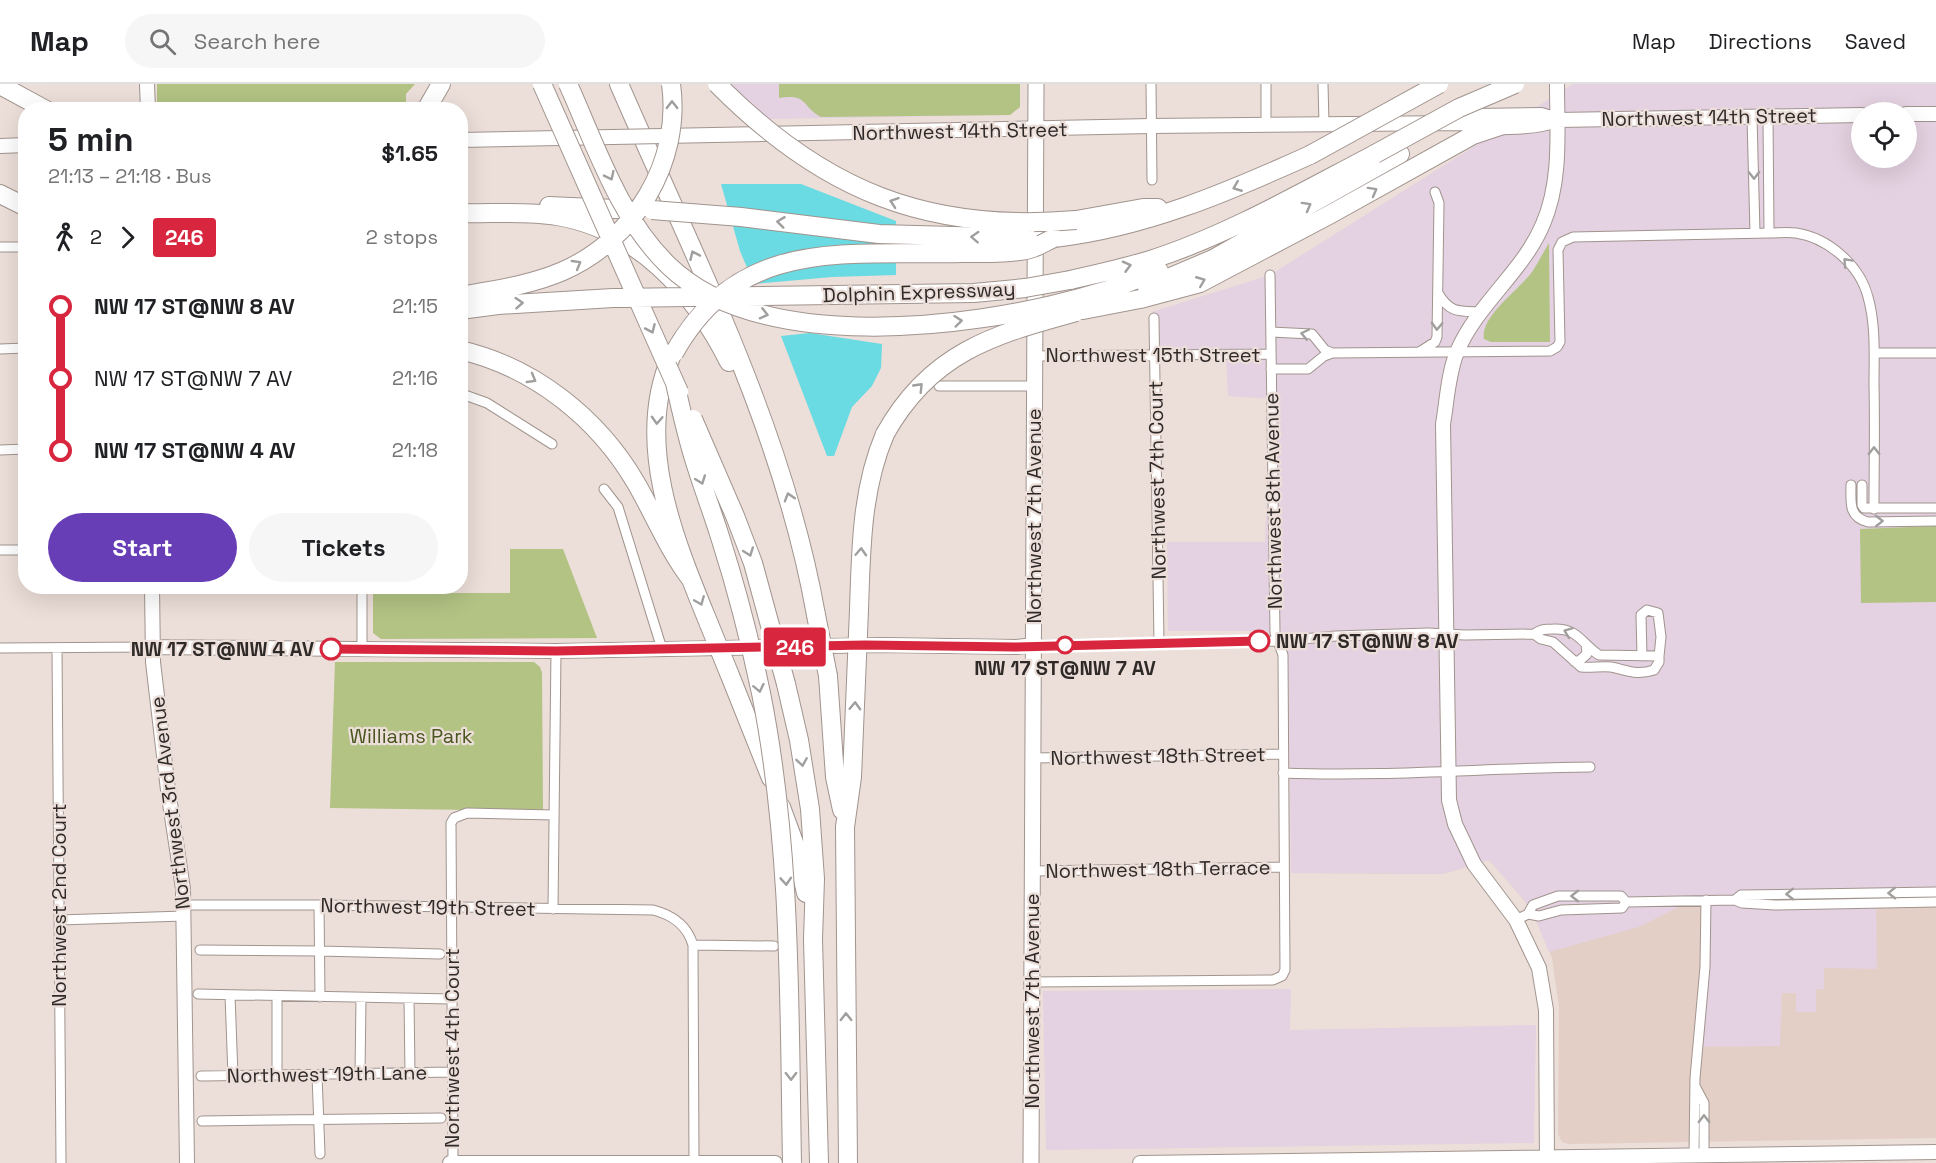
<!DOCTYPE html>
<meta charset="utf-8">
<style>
:root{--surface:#fff;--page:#f6f6f6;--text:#202124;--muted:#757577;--line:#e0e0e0;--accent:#673eb6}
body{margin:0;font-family:"Space Grotesk",sans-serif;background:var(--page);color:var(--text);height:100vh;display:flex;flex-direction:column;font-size:22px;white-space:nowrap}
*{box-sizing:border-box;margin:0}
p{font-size:20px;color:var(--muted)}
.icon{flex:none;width:33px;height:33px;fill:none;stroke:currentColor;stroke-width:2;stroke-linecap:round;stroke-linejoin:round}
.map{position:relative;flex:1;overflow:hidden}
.drawer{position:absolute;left:18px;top:18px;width:450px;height:492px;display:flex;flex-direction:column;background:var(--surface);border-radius:24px;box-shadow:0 6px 24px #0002}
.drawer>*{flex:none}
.badge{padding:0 12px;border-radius:4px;font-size:21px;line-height:39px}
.controls{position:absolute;left:1851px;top:18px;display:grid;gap:12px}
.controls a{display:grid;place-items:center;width:66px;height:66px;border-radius:50%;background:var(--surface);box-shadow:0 6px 24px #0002;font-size:30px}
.map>.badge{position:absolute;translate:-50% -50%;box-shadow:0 0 0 3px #fff}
.legs{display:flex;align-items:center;gap:9px;height:66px;padding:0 30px;font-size:20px}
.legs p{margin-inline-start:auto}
.headline{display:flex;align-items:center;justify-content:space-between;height:102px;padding:0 30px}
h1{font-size:33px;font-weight:700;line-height:45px}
.cta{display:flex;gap:12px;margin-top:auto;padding:12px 30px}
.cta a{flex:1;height:69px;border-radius:36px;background:var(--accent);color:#fff;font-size:24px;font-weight:700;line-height:69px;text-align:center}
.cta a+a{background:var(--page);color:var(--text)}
ul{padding:0 30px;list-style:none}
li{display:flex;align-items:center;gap:21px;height:72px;font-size:22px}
li i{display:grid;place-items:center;width:9px;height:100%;margin:0 8px;background:currentColor}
li i::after{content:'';width:15px;height:15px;margin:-8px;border:4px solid;border-radius:50%;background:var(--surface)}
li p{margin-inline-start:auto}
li:first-child i{background:linear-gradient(#0000 50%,currentColor 0)}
li:last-child i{background:linear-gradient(currentColor 50%,#0000 0)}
header{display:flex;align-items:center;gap:36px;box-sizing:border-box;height:84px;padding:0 30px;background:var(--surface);border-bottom:2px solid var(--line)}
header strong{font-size:28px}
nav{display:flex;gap:33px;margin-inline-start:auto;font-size:21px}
.search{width:420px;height:54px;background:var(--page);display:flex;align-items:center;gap:15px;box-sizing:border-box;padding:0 21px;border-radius:33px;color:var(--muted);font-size:22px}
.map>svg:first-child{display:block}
</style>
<header>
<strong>Map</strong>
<div class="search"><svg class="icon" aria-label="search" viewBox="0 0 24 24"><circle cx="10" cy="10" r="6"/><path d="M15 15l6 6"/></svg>Search here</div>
<nav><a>Map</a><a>Directions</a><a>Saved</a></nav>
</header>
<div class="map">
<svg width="1936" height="1079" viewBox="0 0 1936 1079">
<rect width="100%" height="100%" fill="#ecded8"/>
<path fill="#e3cfc5" d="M1936 443V1054L1569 1060 1562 1058 1558 1050 1559 923 1552 874 1538 841 1524 816 1489 776 1443 790 1291 789V700Z"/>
<path fill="#e4d1e1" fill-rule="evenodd" d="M731 0H1020V23L1010 31 765 35Z
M1573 0H1936V806L1876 809 1877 885 1824 884V905H1816V928H1796V909H1782L1780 962 1697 963 1705 820H1685L1639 843 1549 868 1538 841 1524 816 1489 776 1443 790 1291 789 1288 562 1266 547H1168L1167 458H1265L1272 315 1228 312 1226 271H1155L1152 228 1270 191ZM1862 28H1906V74H1862Z
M1291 905 1290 946 1536 941 1534 1059 1046 1066 1043 907Z"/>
<path fill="#b2c384" d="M157 0H415L406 10V25L157 26Z
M779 0H1020V23L1010 31 821 33C801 22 808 9 779 14Z
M1549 159 1550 258H1491L1484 255C1480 232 1519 206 1532 188 1538 179 1543 169 1549 159Z
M1936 442V518L1861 519 1860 445Z
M510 465H563L597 554 381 555 373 549V509H510Z
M335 578H534L540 583 542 589 543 727 330 724Z"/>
<path fill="#6adbe2" d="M721 100H801L896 137V191L832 193 754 200 740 167Z
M810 249 882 260 881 284 872 302 852 323 834 372H827L781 252Z"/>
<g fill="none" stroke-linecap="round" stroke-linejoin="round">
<defs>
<path id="street" d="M1151 0 1152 96
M1323 0 1324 40
M1752 33 1755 149
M1768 33 1769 149
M1266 42V0
M0 163H26
M1438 209C1450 230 1460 227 1482 228
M1154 234 1159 559
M1271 248 1312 250 1325 266 1332 269
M0 265 26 264
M1421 267 1435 258 1437 253 1439 119 1435 108
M1874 269H1936
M1035 272 1271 270
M1271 285H1308L1324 272 1332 269 1550 267 1557 263 1560 258 1558 166 1562 158 1573 153 1769 149C1778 149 1787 148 1796 149 1829 154 1860 182 1868 213 1876 241 1874 272 1874 301 1875 342 1874 384 1874 425
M939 302H1035
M460 307 462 310 487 319 552 360
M0 366 26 365
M1851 401C1851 418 1848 433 1868 438L1936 437
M1862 401V421L1864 424H1936
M604 405 618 423 662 565
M0 466H26
M362 502V565
M1034 561 1279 557 1336 552 1428 549 1465 551 1534 550C1541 545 1545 545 1553 545 1578 544 1581 559 1599 571L1659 572V578L1654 586C1636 592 1627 586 1611 583 1601 582 1591 584 1581 583L1553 558 1541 555 1534 550
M0 564 152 563
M57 564 61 1079
M1642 572 1641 531 1647 526 1658 529 1661 553 1659 572
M1574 577H1579L1587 570 1586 560
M1033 674 1283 670
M1283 689C1386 693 1488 684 1590 683
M1032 787 1284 783
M1735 816 1741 811 1936 808
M184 821H319L653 826C673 831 687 841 693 861L694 1079
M319 821 320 913
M553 825 556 567
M1528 830 1539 832 1561 826 1622 824 1626 818
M59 836 184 832
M1516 836 1528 830 1533 821 1558 812H1621L1626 818 1735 816 1742 819 1775 821 1936 818
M693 861 774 862
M200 866 320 867 440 870
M1032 898 1273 896 1282 892 1285 886 1283 571 1275 549 1270 191
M198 910 452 915
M230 911 233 992
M277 912V991
M409 915 410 989
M360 990 361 914
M317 991 320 1070
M201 992 453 988
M1695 1002 1704 1019V1071
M202 1037 441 1034
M1694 1071 1695 994 1705 883 1706 816
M453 1079 451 739 454 734 467 729 554 731"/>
<path id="secondary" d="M147 0 148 26
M1906 30H1936
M1460 39 1475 32 1541 31 1557 36 1862 31
M663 52 1151 42 1460 39C1488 45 1530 45 1557 36
M460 56 613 53
M0 62 26 61
M152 502 153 578 168 706 183 805 187 1079
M152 563 556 567 883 561 1016 563 1034 561
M450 1079H775
M1140 1079 1936 1068
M1547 1079 1546 926 1539 884 1516 836 1474 780 1455 740 1449 716 1443 340C1447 317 1448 290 1457 268 1477 220 1523 188 1543 140 1562 96 1557 46 1557 0"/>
<path id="primary" d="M1031 1079 1036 0"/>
<path id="highway" d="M619 0C694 173 783 344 816 531
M0 1 46 26
M426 26 441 0
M0 110 26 123
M549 122 638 126
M460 129C492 130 526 127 557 132 637 145 694 208 729 278
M1076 136 1143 124H1158
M1054 154C1144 144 1228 108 1310 71
M1070 196C1097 190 1124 184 1150 176 1226 152 1304 107 1375 70
M1147 203 1213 175 1400 70
M1080 214 1108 206 1159 187
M1083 226 1140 215 1200 199 1329 131 1473 51 1500 42
M460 266C534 283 598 334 636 399 654 430 668 465 690 494
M671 273C633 360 676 459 709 540
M859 526C861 467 861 406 885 350
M729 589 771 694
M828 592 835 693 842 726
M786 600 799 656 810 725 815 795 813 855 819 1079
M781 723 795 761 806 809
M848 1079 845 743 852 693 856 597"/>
</defs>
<use href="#street" stroke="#a1948e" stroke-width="11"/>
<use href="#secondary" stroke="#a1948e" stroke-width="16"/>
<use href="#primary" stroke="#a1948e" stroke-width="17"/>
<use href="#highway" stroke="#a1948e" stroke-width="20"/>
<use href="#street" stroke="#fff" stroke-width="9"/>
<use href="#secondary" stroke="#fff" stroke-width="14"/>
<use href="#primary" stroke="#fff" stroke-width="15"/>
<use href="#highway" stroke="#fff" stroke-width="18"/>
<defs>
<path id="secondary-bridge" d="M613 53 663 52"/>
<path id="highway-bridge" d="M542 0 679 308
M568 0C596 62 619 134 669 182 761 270 967 245 1080 214
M717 0C822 106 927 149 1076 136
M1375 70 1459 24 1515 0
M1310 71 1439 0
M652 126 741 133 879 150 1028 154
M460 212C495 206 531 201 563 187 634 156 682 78 671 0
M460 226 498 221 613 214 974 209 1025 204 1070 196
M674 269C740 151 846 172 961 169 980 169 1017 170 1033 164 1041 161 1047 157 1054 154
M675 299C681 326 687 353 695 378 703 404 713 430 721 456 737 506 750 557 761 609 792 764 789 922 792 1079
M693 335 735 432 753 479 786 600
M885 350C930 269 992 251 1076 228
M816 531 828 592
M709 540 729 589
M856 597 859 526"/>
</defs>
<use href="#secondary-bridge" stroke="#a1948e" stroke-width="16" stroke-linecap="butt"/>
<use href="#highway-bridge" stroke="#a1948e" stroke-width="20" stroke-linecap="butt"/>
<use href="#secondary-bridge" stroke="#fff" stroke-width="14"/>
<use href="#highway-bridge" stroke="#fff" stroke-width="18"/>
</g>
<defs><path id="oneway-chevron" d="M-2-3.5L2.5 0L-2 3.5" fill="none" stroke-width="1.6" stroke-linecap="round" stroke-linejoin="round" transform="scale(1.5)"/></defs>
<g stroke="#a19f9e">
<use href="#oneway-chevron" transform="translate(672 21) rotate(-90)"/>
<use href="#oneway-chevron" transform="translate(1754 91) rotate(89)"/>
<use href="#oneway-chevron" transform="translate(610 92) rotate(64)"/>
<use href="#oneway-chevron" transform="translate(1237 103) rotate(158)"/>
<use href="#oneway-chevron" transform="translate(1373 107) rotate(-29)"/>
<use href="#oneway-chevron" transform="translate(894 118) rotate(-161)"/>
<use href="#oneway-chevron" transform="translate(1307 122) rotate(-29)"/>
<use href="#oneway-chevron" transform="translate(781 138) rotate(-173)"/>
<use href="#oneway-chevron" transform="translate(975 153) rotate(-177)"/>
<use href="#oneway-chevron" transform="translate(694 171) rotate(-114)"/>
<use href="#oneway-chevron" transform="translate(1847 178) rotate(-133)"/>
<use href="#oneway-chevron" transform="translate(577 180) rotate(-30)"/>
<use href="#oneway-chevron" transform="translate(1127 182) rotate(-15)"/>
<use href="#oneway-chevron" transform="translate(1201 197) rotate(-22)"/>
<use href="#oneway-chevron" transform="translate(519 219) rotate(-4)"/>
<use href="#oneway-chevron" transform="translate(764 230) rotate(14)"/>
<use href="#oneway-chevron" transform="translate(958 237) rotate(-6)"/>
<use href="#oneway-chevron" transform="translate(1437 242) rotate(92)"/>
<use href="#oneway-chevron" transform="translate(651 245) rotate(66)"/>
<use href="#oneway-chevron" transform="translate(1305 250) rotate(-168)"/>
<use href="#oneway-chevron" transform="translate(532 295) rotate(30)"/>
<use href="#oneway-chevron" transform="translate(919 303) rotate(-46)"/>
<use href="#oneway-chevron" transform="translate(657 336) rotate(93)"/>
<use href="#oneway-chevron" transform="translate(1874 367) rotate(-90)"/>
<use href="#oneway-chevron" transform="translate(701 396) rotate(70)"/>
<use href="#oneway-chevron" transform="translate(789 413) rotate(-107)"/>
<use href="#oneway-chevron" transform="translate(1879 437) rotate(-1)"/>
<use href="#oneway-chevron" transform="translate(749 468) rotate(70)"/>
<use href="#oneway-chevron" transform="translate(861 468) rotate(-87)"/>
<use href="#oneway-chevron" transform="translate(700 517) rotate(68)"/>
<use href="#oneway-chevron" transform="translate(1568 548) rotate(-159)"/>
<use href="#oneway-chevron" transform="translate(759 604) rotate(78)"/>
<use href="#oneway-chevron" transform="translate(855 622) rotate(-88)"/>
<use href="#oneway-chevron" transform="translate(802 678) rotate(81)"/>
<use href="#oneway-chevron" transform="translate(786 797) rotate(86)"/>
<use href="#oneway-chevron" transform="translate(1892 809) rotate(179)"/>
<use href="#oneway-chevron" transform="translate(1790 810) rotate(179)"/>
<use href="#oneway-chevron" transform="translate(1575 812) rotate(180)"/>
<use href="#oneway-chevron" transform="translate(846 933) rotate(-91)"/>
<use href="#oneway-chevron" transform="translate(791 992) rotate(89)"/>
<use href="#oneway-chevron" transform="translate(1704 1035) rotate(-90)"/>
</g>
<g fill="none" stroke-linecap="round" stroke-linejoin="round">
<defs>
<path id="line-1" d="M331 565 556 567 865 561 1016 563 1259 557"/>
</defs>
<use href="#line-1" stroke="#fff" stroke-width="14"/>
<use href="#line-1" stroke="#d7263d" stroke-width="9"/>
</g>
<g fill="#fff" stroke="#d7263d" stroke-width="3">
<circle cx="1259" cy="557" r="10"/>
<circle cx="1065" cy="561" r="8"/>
<circle cx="331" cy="565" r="10"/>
</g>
<g text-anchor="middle" stroke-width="4.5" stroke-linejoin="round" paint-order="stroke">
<g font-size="20" fill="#2f2a28" stroke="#ecded8">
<text transform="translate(1709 33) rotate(-1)" y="7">Northwest 14th Street</text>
<text transform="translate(960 47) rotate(-1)" y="7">Northwest 14th Street</text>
<text transform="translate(919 208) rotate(-2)" y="7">Dolphin Expressway</text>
<text x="1153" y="278">Northwest 15th Street</text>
<text transform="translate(1157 396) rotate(-91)" y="7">Northwest 7th Court</text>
<text transform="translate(1273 417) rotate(-91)" y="7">Northwest 8th Avenue</text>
<text transform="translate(1034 432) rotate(-90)" y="7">Northwest 7th Avenue</text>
<text transform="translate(1158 672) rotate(-1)" y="7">Northwest 18th Street</text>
<text transform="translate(170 719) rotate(-97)" y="7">Northwest 3rd Avenue</text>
<text transform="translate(1158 785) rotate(-1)" y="7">Northwest 18th Terrace</text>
<text transform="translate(59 821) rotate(-90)" y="7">Northwest 2nd Court</text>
<text transform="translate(428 823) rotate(1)" y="7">Northwest 19th Street</text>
<text transform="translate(1032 917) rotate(-90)" y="7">Northwest 7th Avenue</text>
<text transform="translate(452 964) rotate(-90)" y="7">Northwest 4th Court</text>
<text transform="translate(327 990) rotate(-1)" y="7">Northwest 19th Lane</text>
</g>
<g font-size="20" font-weight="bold" fill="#2f2a28" stroke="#ecded8" text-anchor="start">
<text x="1276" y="564">NW 17 ST@NW 8 AV</text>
<text x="314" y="572" text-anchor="end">NW 17 ST@NW 4 AV</text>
<text x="1065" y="591" text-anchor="middle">NW 17 ST@NW 7 AV</text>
</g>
<g font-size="20" fill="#48551e" stroke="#ecded8">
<text x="411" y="659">Williams Park</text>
</g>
</g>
</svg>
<div class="controls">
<a><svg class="icon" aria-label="locate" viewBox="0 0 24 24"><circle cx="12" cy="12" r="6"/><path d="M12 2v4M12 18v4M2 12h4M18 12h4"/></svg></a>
</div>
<b class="badge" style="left:795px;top:563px;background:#d7263d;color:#fff">246</b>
<section class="drawer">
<div class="headline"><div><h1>5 min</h1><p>21:13 – 21:18 · Bus</p></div><b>$1.65</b></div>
<div class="legs"><svg class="icon" aria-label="walk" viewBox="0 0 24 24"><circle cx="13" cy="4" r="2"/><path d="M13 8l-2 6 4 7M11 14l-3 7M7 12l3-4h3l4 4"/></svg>2<svg class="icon" aria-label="forward" viewBox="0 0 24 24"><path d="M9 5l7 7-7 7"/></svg><b class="badge" style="background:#d7263d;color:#fff">246</b><p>2 stops</p></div>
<ul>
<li><i style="color:#d7263d"></i><b>NW 17 ST@NW 8 AV</b><p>21:15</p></li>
<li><i style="color:#d7263d"></i><span>NW 17 ST@NW 7 AV</span><p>21:16</p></li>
<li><i style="color:#d7263d"></i><b>NW 17 ST@NW 4 AV</b><p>21:18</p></li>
</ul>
<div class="cta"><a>Start</a><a>Tickets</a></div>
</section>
</div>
